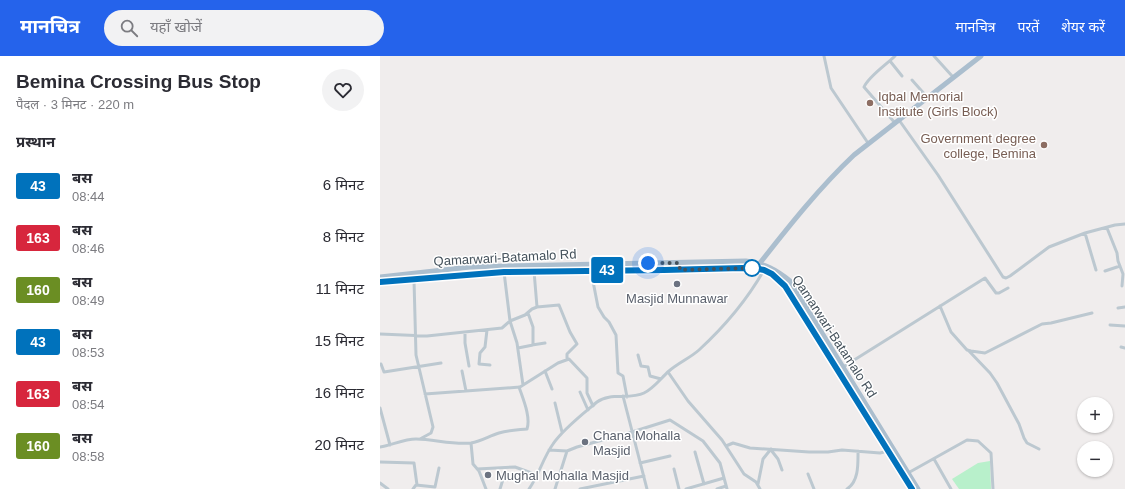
<!DOCTYPE html>
<html lang="hi">
<meta charset="utf-8">
<style>
:root{--surface:#fff;--page:#f2f2f3;--text:#2b2b33;--muted:#7c7c81;--accent:#2563eb}
body{margin:0;font-family:Arial,"Noto Sans Devanagari",sans-serif;background:var(--page);color:var(--text);height:100vh;display:flex;flex-direction:column;font-size:15px;white-space:nowrap}
*{box-sizing:border-box;margin:0}
p{font-size:13px;color:var(--muted)}
.icon{flex:none;width:22px;height:22px;fill:none;stroke:currentColor;stroke-width:2;stroke-linecap:round;stroke-linejoin:round}
.map{position:relative;flex:1;overflow:hidden}
.drawer{display:flex;flex-direction:column;background:var(--surface);width:380px}
.drawer>*{flex:none}
.badge{padding:0 8px;border-radius:3px;font-size:14px;line-height:26px}
.tools{position:absolute;left:697px;top:341px;display:grid;gap:8px}
.tools a{display:grid;place-items:center;width:36px;height:36px;border-radius:50%;background:var(--surface);box-shadow:0 1px 3px #0004;font-size:20px}
.you{position:absolute;width:20px;height:20px;margin:-10px;border:3px solid #fff;border-radius:50%;background:#1a73e8;box-shadow:0 0 0 6px #1a73e833}
.map>.badge{position:absolute;translate:-50% -50%;box-shadow:0 0 0 2px #fff}
h2{padding:0 16px;font-size:15px;line-height:36px}
.round{display:grid;place-items:center;flex:none;width:42px;height:42px;border-radius:21px;background:var(--page)}
.headline{display:flex;align-items:center;justify-content:space-between;height:68px;padding:0 16px}
h1{font-size:19px;font-weight:700;line-height:30px}
ul{padding:0;list-style:none}
li{display:flex;align-items:center;gap:12px;height:52px;padding:0 16px}
li div{flex:1}
li b{display:block;font-size:15px}
li em{font-style:normal}
li .badge{min-width:44px;font-weight:700;text-align:center}
header{display:flex;align-items:center;gap:24px;box-sizing:border-box;height:56px;padding:0 20px;background:var(--accent);color:#fff}
header strong{font-size:19px}
nav{display:flex;gap:22px;margin-inline-start:auto;font-size:14px}
.search{width:280px;height:36px;background:var(--page);display:flex;align-items:center;gap:10px;box-sizing:border-box;padding:0 14px;border-radius:22px;color:var(--muted);font-size:15px}
main{display:flex;flex:1;min-height:0}
.map>svg:first-child{display:block}
</style>
<header>
<strong>मानचित्र</strong>
<div class="search"><svg class="icon" aria-label="search" viewBox="0 0 24 24"><circle cx="10" cy="10" r="6"/><path d="M15 15l6 6"/></svg>यहाँ खोजें</div>
<nav><a>मानचित्र</a><a>परतें</a><a>शेयर करें</a></nav>
</header>
<main>
<section class="drawer">
<div class="headline"><div><h1>Bemina Crossing Bus Stop</h1><p>पैदल · 3 मिनट · 220 m</p></div><a class="round"><svg class="icon" aria-label="heart" viewBox="0 0 24 24"><path d="M12 20l-8-8c-3-5 5-10 8-4 3-6 11-1 8 4z"/></svg></a></div>
<h2>प्रस्थान</h2>
<ul>
<li><span class="badge" style="background:#0072bc;color:#fff">43</span><div><b>बस</b><p>08:44</p></div><em>6 मिनट</em></li>
<li><span class="badge" style="background:#d7263d;color:#fff">163</span><div><b>बस</b><p>08:46</p></div><em>8 मिनट</em></li>
<li><span class="badge" style="background:#6b8e23;color:#fff">160</span><div><b>बस</b><p>08:49</p></div><em>11 मिनट</em></li>
<li><span class="badge" style="background:#0072bc;color:#fff">43</span><div><b>बस</b><p>08:53</p></div><em>15 मिनट</em></li>
<li><span class="badge" style="background:#d7263d;color:#fff">163</span><div><b>बस</b><p>08:54</p></div><em>16 मिनट</em></li>
<li><span class="badge" style="background:#6b8e23;color:#fff">160</span><div><b>बस</b><p>08:58</p></div><em>20 मिनट</em></li>
</ul>
</section>
<div class="map">
<svg width="745" height="433" viewBox="0 0 745 433">
<rect width="100%" height="100%" fill="#f0eded"/>
<path fill="#b8f0cb" d="M610 405 611 433H579L572 423 598 407Z"/>
<g fill="none" stroke-linecap="round" stroke-linejoin="round">
<path stroke="#bcc8d0" stroke-width="3" d="M444 0 451 32 488 87
M515 0C506 9 489 20 484 31L515 67
M554 0 573 21
M510 5 522 20
M532 24 547 41
M519 64 558 119 623 221 626 222 630 220 669 191 705 177 735 169 745 168
M727 172 737 197 738 205 743 218 742 230
M705 177 716 214
M211 215 218 251 224 261 229 266 236 279 238 317 243 320 247 341
M725 215 740 210
M124 216 130 265 137 287 143 329
M34 224 36 299 53 371 51 377 40 383
M560 250 571 276 587 294 591 295 605 297 609 295 662 268 671 267 712 257
M157 251 179 249 190 276 197 288 187 298V303
M738 252 745 251
M730 269 745 270
M107 274 105 291 100 297 99 308 110 309
M85 276V287L89 310
M0 278 47 280 122 272 130 265 145 259 152 253 157 251 154 215
M152 289 165 287
M741 291 745 292
M138 292 153 289V271L148 257
M588 294 610 317 617 327 639 368 644 382 647 387 659 393
M258 299 261 310 268 311 270 320 281 323
M1 308 4 316 61 307
M463 311 605 222 616 237H619L628 232
M82 315 86 335
M165 315 172 333
M288 316 308 345 342 384 364 418 376 426 380 433
M200 336 208 354
M45 338 140 331 178 307 189 303 207 322V337L213 350
M243 340 267 433
M175 347 182 376
M0 352 10 389
M91 387 93 408 99 415 106 433
M346 390 353 387 370 392 429 396H448L462 394 500 397 508 395
M0 391C12 389 24 383 36 383 54 383 72 389 91 387 102 385 109 380 119 377 129 374 137 374 147 373 151 361 143 343 139 331
M169 394 187 395 197 391 252 376 290 364 323 385 340 407 347 433
M391 394 398 403 402 414
M315 396 324 428
M554 403 571 433
M0 406 34 407 37 429
M260 407 290 400
M97 413 135 411 157 419
M294 413 299 433
M528 417 587 384 598 385 611 397 613 433
M428 418 434 433
M0 427 8 433
M378 428 383 403 391 393
M33 433 36 429 55 431 59 412
M120 433 125 417
M149 433C159 419 163 402 173 388 183 373 204 357 217 346 230 336 250 344 264 337 274 332 281 322 289 315 298 307 310 302 319 294 344 271 367 244 384 214
M175 433 187 395
M200 433 264 420
M306 433 344 422
M337 433 346 430
M467 433C479 425 478 408 478 395"/>
<path stroke="#abbece" stroke-width="5" d="M378 208 380 207C409 170 440 131 474 99L601 0
M0 221 90 211 125 210 366 205C385 208 395 213 410 225L538 433
M0 226 124 216 284 214 362 212 379 213 384 214 391 218 405 230 532 433"/>
</g>
<g fill="none" stroke-linecap="round" stroke-linejoin="round">
<defs>
<path id="line" d="M0 226 124 216 284 214 362 212 379 213 384 214 392 218 405 230 532 433"/>
</defs>
<use href="#line" stroke="#fff" stroke-width="9"/>
<use href="#line" stroke="#0072bc" stroke-width="6"/>
<path stroke="#44515b" stroke-width="4" stroke-dasharray="0 7.2" d="M268 207H299L300 214 372 212"/>
</g>
<g fill="#8d6e63" stroke="#fff" stroke-width="1.5">
<circle cx="490" cy="47" r="4"/>
<circle cx="664" cy="89" r="4"/>
</g>
<circle fill="#fff" stroke="#0072bc" stroke-width="2" cx="372" cy="212" r="8"/>
<g fill="#6b7280" stroke="#fff" stroke-width="1.5">
<circle cx="297" cy="228" r="4"/>
<circle cx="205" cy="386" r="4"/>
<circle cx="108" cy="419" r="4"/>
</g>
<g text-anchor="middle" stroke-width="3" stroke-linejoin="round" paint-order="stroke">
<g font-size="13" fill="#785e54" stroke="#fff" text-anchor="start">
<text x="498" y="45">Iqbal Memorial<tspan x="498" dy="15">Institute (Girls Block)</tspan></text>
<text x="656" y="87" text-anchor="end">Government degree<tspan x="656" dy="15">college, Bemina</tspan></text>
</g>
<g font-size="13" fill="#44515b" stroke="#fff">
<text transform="translate(125 201) rotate(-3)" y="5">Qamarwari-Batamalo Rd</text>
<text transform="translate(455 280) rotate(57)" y="5">Qamarwari-Batamalo Rd</text>
</g>
<g font-size="13" fill="#5b616d" stroke="#fff" text-anchor="start">
<text x="297" y="247" text-anchor="middle">Masjid Munnawar</text>
<text x="213" y="384">Chana Mohalla<tspan x="213" dy="15">Masjid</tspan></text>
<text x="116" y="424">Mughal Mohalla Masjid</text>
</g>
</g>
</svg>
<div class="tools">
<a>+</a>
<a>−</a>
</div>
<div class="you" style="left:268px;top:207px"></div>
<b class="badge" style="left:227px;top:214px;background:#0072bc;color:#fff">43</b>
</div>
</main>
